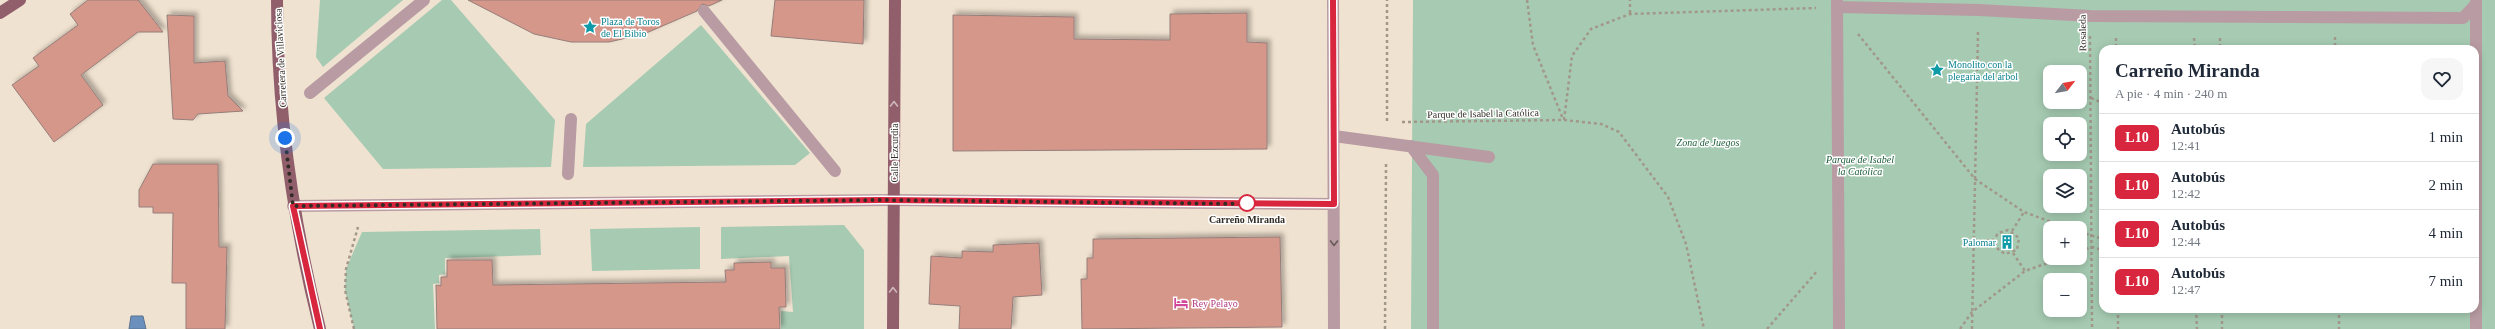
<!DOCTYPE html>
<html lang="es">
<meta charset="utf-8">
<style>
:root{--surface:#fff;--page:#f6f6f7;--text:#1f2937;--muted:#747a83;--line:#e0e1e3}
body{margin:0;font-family:Georgia,serif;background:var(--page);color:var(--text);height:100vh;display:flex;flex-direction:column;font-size:15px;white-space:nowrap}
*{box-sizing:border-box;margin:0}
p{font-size:13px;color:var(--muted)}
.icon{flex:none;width:22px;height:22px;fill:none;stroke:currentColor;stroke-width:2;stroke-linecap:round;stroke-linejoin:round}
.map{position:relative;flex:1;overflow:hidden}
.sheet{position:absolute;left:2099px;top:45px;width:380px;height:268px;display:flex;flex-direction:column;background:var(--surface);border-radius:12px;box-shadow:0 2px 10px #0003}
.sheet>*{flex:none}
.badge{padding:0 8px;border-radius:6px;font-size:14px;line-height:26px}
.needle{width:26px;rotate:59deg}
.buttons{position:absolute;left:2043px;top:65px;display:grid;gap:8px}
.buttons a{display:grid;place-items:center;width:44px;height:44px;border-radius:8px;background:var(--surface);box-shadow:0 2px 10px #0003;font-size:20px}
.you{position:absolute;width:20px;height:20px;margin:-10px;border:3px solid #fff;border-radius:50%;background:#1a73e8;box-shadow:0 0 0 6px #1a73e833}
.map>.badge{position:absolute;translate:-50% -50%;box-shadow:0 0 0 2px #fff}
.round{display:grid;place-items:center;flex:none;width:42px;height:42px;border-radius:12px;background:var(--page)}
.headline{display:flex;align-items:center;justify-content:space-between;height:68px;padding:0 16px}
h1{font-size:19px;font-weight:600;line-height:30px}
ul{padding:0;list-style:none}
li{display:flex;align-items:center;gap:12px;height:48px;padding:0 16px;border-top:1px solid var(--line)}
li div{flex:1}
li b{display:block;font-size:15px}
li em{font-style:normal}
li .badge{min-width:44px;font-weight:700;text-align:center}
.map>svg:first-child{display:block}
</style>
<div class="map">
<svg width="2495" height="329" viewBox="0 0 2495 329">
<defs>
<filter id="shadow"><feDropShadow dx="3.5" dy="-3.5" stdDeviation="2" flood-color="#0004"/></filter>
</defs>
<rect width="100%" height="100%" fill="#f0e2d0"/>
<path fill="#a6cbb2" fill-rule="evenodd" d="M320 0H403L323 67 316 57Z
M442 0H451L555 120 551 167 383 169 324 98Z
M1413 0H2495V329H1411ZM2103 49H2475V309H2103ZM2050 72H2080V102H2050ZM2050 124H2080V154H2050ZM2050 176H2080V206H2050ZM2050 228H2080V258H2050ZM2050 280H2080V310H2050Z
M701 25 810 153 795 165 583 167 586 124Z
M844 225 864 250V329H781V311L793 312 789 256 721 259V227Z
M700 227V269L592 271 590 229Z
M540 229 541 255 445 258V274L439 275V283L433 284 435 329H354L345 290 346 269 362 232Z"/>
<path fill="#6b90bd" stroke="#5a728f" d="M131 316H143L146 329H129Z"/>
<path fill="#d6978b" stroke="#957e7a" filter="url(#shadow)" d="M88 0H138L163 32H138L81 75 103 105 54 142 12 85 39 66 33 58 78 25 70 14Z
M468 0H722L709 6 702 4 697 11 644 34 609 42H571L534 34Z
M775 0H864L863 44 771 36Z
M1247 13V42L1267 43V149L953 151V15L1074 17V39L1170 40V14Z
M167 15 194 16V63L225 61 228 96 243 111 198 114 193 120 173 119Z
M153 164H218L219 247H227L225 329H186V283H172L173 213H153V207H139V190Z
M1280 237 1282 327 1082 329 1081 279H1087V258H1093V239Z
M1039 243 1042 295 1013 297 1011 329H959L960 306 929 304 931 256 962 258V251L993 252V245Z
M447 260H492L493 285 726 282 725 270H734V263L771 262V268H785L786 307H779L780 329H437L436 285 441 286V277H447Z"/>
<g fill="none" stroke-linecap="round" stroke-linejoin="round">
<path stroke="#a2988a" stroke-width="2.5" stroke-dasharray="3 3" stroke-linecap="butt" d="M1527 0 1533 45 1563 119
M1630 13V0
M1858 34 1975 179 2024 212 2068 228
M2090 36 2092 329
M2335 37V49
M2116 38V49
M2194 38 2195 49
M2220 38V49
M2091 98 2103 103
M1564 120 1572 56 1591 29 1630 14 1816 8
M1387 121V0
M1402 122 1564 120 1601 124 1619 132 1668 197 1686 244 1704 329
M2012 231 2024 212
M2080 232 2103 239
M1974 241 1994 240 1998 233 2008 230 2019 238 2017 250 2005 254 1998 249 1994 240
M2080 251 2092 247 2103 250
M2013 253 2025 271
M2118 309V329
M2196 309 2197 329
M2222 309V329
M2339 309V329
M354 329 345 290 346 269 358 227
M1385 329 1386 164
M1767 329 1818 270
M1960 329 1972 312 2025 271 2062 258
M1972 329 1978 32"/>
<path stroke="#b99ca3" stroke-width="12" d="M1333 0 1334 329
M1837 0 1839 329
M2476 2V329
M1837 7 1979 10 2090 16 2463 18 2475 5
M704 11 835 171
M310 93 424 0
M1334 136 1489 157
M1411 146 1433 175V329
M568 174 571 119
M293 206 894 200 1334 204"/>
<path stroke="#915f6c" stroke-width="12" d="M277 0C277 112 293 221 320 329
M0 13 20 0
M893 329 895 0"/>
</g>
<defs><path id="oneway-chevron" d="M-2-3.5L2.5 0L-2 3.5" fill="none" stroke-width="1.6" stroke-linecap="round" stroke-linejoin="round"/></defs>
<g stroke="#ceb7bd">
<use href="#oneway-chevron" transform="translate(894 104) rotate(-90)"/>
<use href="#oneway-chevron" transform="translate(893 290) rotate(-90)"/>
</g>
<use stroke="#675957" href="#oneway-chevron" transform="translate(1334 243) rotate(91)"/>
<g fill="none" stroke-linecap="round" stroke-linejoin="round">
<defs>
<path id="line" d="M320 329 293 206 881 200 1334 204 1333 0"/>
</defs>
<use href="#line" stroke="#fff" stroke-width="9"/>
<use href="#line" stroke="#d7263d" stroke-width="6"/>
<path stroke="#312c25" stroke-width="4" stroke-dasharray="0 7.2" d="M285 138 293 206 881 200 1250 204 1247 203"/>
</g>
<defs>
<symbol id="sight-bare" viewBox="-9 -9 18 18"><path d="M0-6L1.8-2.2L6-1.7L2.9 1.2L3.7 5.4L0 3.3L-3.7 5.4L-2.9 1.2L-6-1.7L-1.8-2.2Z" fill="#0f9aa8" stroke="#fff" stroke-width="2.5" paint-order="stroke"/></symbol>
<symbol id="building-bare" viewBox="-9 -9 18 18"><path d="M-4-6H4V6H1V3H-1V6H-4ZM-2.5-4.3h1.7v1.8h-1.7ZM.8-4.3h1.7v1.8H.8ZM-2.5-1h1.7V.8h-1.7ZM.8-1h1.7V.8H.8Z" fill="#0f9aa8" stroke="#fff" stroke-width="2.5" paint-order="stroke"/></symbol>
<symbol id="hotel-bare" viewBox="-9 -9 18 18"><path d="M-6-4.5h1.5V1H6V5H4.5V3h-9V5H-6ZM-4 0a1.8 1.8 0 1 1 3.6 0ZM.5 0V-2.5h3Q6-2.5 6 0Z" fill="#d1479c" stroke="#fff" stroke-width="2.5" paint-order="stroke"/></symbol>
</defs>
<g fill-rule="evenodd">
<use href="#sight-bare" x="580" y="17" width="20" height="20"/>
<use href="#sight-bare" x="1927" y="60" width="20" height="20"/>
<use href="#building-bare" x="1997" y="232" width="20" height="20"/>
<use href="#hotel-bare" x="1171" y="293" width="20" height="20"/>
</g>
<circle fill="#fff" stroke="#d7263d" stroke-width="2" cx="1247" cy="203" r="8"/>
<g text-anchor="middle" stroke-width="3" stroke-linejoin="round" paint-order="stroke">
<g font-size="10" fill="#0d838f" stroke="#fff" text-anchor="start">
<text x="601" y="25">Plaza de Toros<tspan x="601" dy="12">de El Bibio</tspan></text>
<text x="1948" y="68">Monolito con la<tspan x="1948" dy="12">plegaria del árbol</tspan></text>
<text x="1996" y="246" text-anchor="end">Palomar</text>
</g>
<g font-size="10" fill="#312c25" stroke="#fff">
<text transform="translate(2082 33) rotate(-91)" y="4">Rosaleda</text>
<text transform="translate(280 58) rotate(-93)" y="4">Carretera de Villaviciosa</text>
<text transform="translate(1483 113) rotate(-1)" y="4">Parque de Isabel la Católica</text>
<text transform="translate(894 153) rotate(-90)" y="4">Calle Ezcurdia</text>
</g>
<g font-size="10" font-style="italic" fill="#1c5d3a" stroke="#fff">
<text x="1708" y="146">Zona de Juegos</text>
<text x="1860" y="163">Parque de Isabel<tspan x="1860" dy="12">la Católica</tspan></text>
</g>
<g font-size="10" font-weight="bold" fill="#312c25" stroke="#fff">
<text x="1247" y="223">Carreño Miranda</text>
</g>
<g font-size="10" fill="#b23c85" stroke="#fff" text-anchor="start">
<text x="1192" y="307">Rey Pelayo</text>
</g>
</g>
</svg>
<div class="buttons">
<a><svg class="needle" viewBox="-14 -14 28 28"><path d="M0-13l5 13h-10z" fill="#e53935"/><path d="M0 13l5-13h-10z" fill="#747a83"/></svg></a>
<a><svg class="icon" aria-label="locate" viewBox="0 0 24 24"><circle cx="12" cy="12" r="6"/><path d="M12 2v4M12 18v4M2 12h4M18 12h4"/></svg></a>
<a><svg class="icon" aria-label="layers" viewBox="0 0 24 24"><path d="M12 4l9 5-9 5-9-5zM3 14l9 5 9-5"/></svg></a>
<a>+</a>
<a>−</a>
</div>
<div class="you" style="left:285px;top:138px"></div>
<section class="sheet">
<div class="headline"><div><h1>Carreño Miranda</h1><p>A pie · 4 min · 240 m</p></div><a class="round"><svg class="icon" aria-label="heart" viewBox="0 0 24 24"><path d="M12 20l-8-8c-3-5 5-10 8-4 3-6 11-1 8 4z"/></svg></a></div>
<ul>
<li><span class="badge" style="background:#d7263d;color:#fff">L10</span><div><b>Autobús</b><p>12:41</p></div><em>1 min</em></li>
<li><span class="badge" style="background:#d7263d;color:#fff">L10</span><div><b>Autobús</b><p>12:42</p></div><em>2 min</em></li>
<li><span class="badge" style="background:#d7263d;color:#fff">L10</span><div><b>Autobús</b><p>12:44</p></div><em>4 min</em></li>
<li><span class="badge" style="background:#d7263d;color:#fff">L10</span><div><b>Autobús</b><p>12:47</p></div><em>7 min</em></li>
</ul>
</section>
</div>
